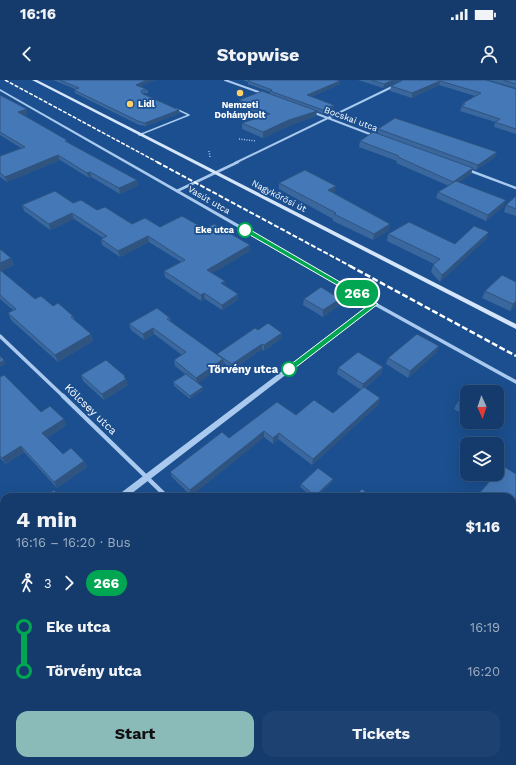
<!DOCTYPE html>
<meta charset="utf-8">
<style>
:root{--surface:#143b6b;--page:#1d4271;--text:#f1f3f6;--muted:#9dadc1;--line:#33557e;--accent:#8bbbb9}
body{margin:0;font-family:"Work Sans",sans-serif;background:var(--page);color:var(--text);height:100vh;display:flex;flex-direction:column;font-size:15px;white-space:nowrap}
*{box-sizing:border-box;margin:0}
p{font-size:13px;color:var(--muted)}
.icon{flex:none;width:22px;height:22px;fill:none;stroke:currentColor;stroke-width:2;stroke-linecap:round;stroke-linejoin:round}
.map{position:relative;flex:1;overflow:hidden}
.sheet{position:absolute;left:0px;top:413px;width:516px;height:272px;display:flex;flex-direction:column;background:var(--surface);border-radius:12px 12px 0 0;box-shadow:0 4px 16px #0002,0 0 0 1px var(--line)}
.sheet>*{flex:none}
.badge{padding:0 8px;border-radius:13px;font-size:14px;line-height:26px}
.needle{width:26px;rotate:177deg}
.controls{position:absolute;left:460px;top:305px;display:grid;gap:8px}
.controls a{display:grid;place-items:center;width:44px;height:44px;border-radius:8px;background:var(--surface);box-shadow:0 4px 16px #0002,0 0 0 1px var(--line);font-size:20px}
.map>.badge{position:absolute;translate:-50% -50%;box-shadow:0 0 0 2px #fff}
.legs{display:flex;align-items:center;gap:6px;height:44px;padding:0 16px;font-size:13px}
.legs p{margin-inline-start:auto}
.summary{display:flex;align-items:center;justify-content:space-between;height:68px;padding:0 16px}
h1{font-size:22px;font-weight:700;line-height:30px}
.cta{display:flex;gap:8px;margin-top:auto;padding:8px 16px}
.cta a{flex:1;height:46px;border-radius:12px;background:var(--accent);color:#111;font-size:16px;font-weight:700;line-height:46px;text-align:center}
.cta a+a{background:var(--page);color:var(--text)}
ul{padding:0 16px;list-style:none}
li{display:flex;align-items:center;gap:14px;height:44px;font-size:15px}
li i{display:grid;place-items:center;width:6px;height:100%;margin:0 5px;background:currentColor}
li i::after{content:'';width:10px;height:10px;margin:-5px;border:3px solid;border-radius:50%;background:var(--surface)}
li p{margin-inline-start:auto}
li:first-child i{background:linear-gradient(#0000 50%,currentColor 0)}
li:last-child i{background:linear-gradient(currentColor 50%,#0000 0)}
.status{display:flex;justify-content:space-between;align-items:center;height:28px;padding:0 20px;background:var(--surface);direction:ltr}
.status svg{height:11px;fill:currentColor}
header{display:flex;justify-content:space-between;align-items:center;height:52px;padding:0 16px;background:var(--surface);font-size:18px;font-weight:700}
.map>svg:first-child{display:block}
</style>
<div class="status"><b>16:16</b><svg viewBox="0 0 49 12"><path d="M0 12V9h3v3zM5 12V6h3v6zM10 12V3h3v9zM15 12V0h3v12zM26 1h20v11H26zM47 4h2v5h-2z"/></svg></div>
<header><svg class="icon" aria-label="back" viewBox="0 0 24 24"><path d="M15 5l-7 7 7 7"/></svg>Stopwise<svg class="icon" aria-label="person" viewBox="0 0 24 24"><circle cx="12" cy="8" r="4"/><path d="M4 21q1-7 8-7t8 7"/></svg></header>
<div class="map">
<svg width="516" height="685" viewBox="0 0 516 685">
<rect width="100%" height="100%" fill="#1b4f8f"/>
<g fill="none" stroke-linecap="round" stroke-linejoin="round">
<path stroke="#a9c9ee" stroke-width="1.5" stroke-dasharray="1 1.5" stroke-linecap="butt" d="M239 59 256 61
M209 71 210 77"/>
<path stroke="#a9c9ee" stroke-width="1.5" d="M176 29 189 35
M139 55 189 35"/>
<path stroke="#a9c9ee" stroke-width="2" d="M225 0 264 14
M312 32 375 56
M235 83 394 6"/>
<path stroke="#a9c9ee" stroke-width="2.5" d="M468 90 516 108
M177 111 238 82"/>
<path stroke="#a9c9ee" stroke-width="3.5" d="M375 224 516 302
M0 256 64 317"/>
<path stroke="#a9c9ee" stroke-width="4.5" d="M63 316 167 417"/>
<path stroke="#a9c9ee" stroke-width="5.5" d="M441 681 445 685"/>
<path fill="#a9c9ee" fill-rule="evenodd" d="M0 9 377 223 378 224 127 417H117L118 415 371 224 0 11Z
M4 500V509L0 511V502Z"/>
<path fill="#d6e6fa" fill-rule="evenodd" d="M32 0H37L516 244V249Z"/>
<path stroke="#fff" stroke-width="1.5" stroke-dasharray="4 1.5" stroke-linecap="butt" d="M5 0 159 83"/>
<path stroke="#fff" stroke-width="2" stroke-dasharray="5 2" stroke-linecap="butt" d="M157 82 352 187"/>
<path stroke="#fff" stroke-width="2.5" stroke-dasharray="6 2.5" stroke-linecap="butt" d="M350 186 516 276"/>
</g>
<path fill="#3a679d" d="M53 0H155L140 6 148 10V13H142L179 30 180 33 146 46 139 45 75 13V9Z
M243 0H337L340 1V4L311 17 334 25 333 29 323 34 317 31 316 36 289 46 263 58 242 49V43L263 36 239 25V20L270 14V12L248 4V2Z
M358 0H401L383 8Z
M403 0H486L516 9V54L494 47 495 42 460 31 463 23 475 16 439 5 412 18 390 11 391 6Z
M488 0H516V8Z
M0 15 28 34 24 35 138 105 120 114 91 97 89 98 60 80 7 102 0 97V76L21 68 0 55Z
M378 49 497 72 495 77 476 90 472 89 471 94 459 102 504 126 486 141 436 118 438 112 449 106 396 83 397 81 359 67 360 61 378 53Z
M279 103 335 112 333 113 390 144 388 151 373 160 333 141V139L279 109Z
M516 116V136L504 132 506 125Z
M73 123 97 130 132 144 160 147 205 149 250 165V171L212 193 225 201V206L238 220 222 230 205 219 201 221 165 197 164 191 181 182 149 162 120 177 102 165 101 159 103 158 74 139 50 150 24 131 22 125Z
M388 154 455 164 487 158 440 202 431 192 433 185 434 184 387 161Z
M0 169 11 178 14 185 1 191 35 219 53 226 73 236 75 240 91 254 93 261 58 282 11 240 8 233 13 230 0 219Z
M516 202V225L510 231 482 218 485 211Z
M304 219 339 225 323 237 303 225Z
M170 238 171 242 217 275V274L258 250 282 258 264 271 262 269 232 290 224 283V285L198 303 203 307V310L190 319 174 306 173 302 185 294 175 286 174 280 182 275 154 254 144 260 131 250 129 244Z
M437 272 408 298 386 284 388 278Z
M383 287 381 294 365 308 379 324 312 385 278 359 273 364 264 357 191 416 172 397 170 392 229 358 296 335 333 333 361 310 337 294 338 288Z
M81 295 128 305 104 320 83 301Z
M0 297 41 332 66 345 47 358 63 374 84 381 87 387 57 408 24 372 6 384 0 378Z
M467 313V337L454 329 457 323Z
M333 399 332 402 316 417H313L300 407 301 404Z
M325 681H361L365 685H328Z
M480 681H512L516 685H507L504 683 503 685H484Z"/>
<path fill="#305480" d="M147 0H155L136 8V5Z
M393 0H401L383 8 384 4Z
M340 1V4L307 19V15Z
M440 1 439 5 412 18V13Z
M334 25 333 29 323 34V30Z
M27 29 28 34 20 37 18 32Z
M179 30 180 33 146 46 145 43Z
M317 31 316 36 289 46 263 58V52L289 40Z
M497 72 495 77 476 90 478 85Z
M58 75 60 80 7 102 5 97Z
M473 88 471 94 451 107 453 102Z
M90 92 91 97 89 98 87 93Z
M137 100 138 105 120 114 119 108Z
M336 106 335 112 328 116V110Z
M506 120 504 126 486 141 488 135Z
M72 133 74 139 50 150 49 144Z
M390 144 388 151 373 160 374 154Z
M489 152 487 158 440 202 442 195Z
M148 156 149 162 120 177 118 171Z
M250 165V171L207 196V190Z
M11 178 14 185 0 192V183Z
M225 201V207L221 203Z
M204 213 205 219 201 221V215Z
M238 214V220L222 230V225Z
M340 219 339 225 323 237V230Z
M516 221V225L510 231 513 224Z
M153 248 154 254 144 260 143 254Z
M282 253V258L264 271V265Z
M91 254 93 261 58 282 55 275Z
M262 264V269L232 290V284Z
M439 266 437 272 408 298 410 291Z
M223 279 224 285 197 304 196 298Z
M4 280 6 284 0 287V283Z
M383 287 381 294 362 310 363 304Z
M125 296 128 305 104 320 102 314Z
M203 307V310L190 319V316Z
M380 318 379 324 312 385 313 379Z
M64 339 66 345 45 359 42 353Z
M264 351V357L191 416 190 410Z
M279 353 278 359 273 364V358Z
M21 366 24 372 6 384 2 378Z
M84 381 87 387 57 408 54 402Z
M333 399 332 402 316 417H315V416Z
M4 606V614L0 612V610Z
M252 681H254L250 685H248Z"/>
<path fill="#4478b7" stroke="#305480" d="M60 0H147L136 5 148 10H142L141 12 143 14 179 30 145 43 138 41 74 10 79 8Z
M250 0H337L340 1 307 15 334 25 323 30 270 11 272 10 248 1Z
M371 0H393L384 4Z
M403 0H486L516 9V49L495 42 500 39 461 26 465 24 463 23 481 13 440 1 412 13 391 6Z
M503 0H516V4Z
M262 11 317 31 289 40 263 52 242 43 270 34 239 20Z
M0 15 27 29 18 32 67 60 65 61 137 100 119 108 90 92 87 93 58 75 5 97 0 93V76L25 67 0 52Z
M395 38 497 72 478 85 378 49Z
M373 52 473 88 453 102 398 77 399 76 360 61Z
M305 90 336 106 328 110 390 144 374 154 334 134 336 133 279 103Z
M456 101 506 120 488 135 438 112Z
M55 111 73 123 81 120 97 130 105 127 132 144 145 138 160 147 182 136 205 149 214 144 250 165 207 190 225 201 221 203 238 214 222 225 204 213 201 215 164 191 185 180 148 156 118 171 101 159 107 156 72 133 49 144 22 125Z
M516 116V129L506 125Z
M409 142 455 164 474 146 489 152 442 195 433 185 440 179 388 154Z
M0 169 11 178 0 183Z
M0 190 35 219 41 216 53 226 58 223 73 236 71 237 91 254 55 275 8 233 16 229 0 215Z
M502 195 516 202V221L513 224 485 211Z
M321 207 340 219 323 230 304 219Z
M157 228 170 238 167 239 223 279 196 298 174 280 186 272 153 248 143 254 129 244Z
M268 243 282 253 264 265 262 264 232 284 217 274 255 248 258 250Z
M417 254 439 266 410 291 388 278Z
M358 272 383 287 363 304 338 288Z
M0 276 4 280 0 283Z
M106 280 125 296 124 297 126 299 102 314 81 295Z
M186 294 203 307 190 316 173 302Z
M4 295 41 332 50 326 64 339 42 353 63 374 71 368 84 381 54 402 21 366 2 378 0 376V297Z
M475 306 486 312H469Z
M364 307 380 318 313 379 279 353 273 358 264 351 190 410 170 392 222 352 229 358 277 322 296 335 314 320 333 333Z
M467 313V329L457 323Z
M503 386 516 394V425L512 430V417H476L496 394H497V392Z
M318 388 333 399 315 416 301 404Z
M362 409 372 417H354Z
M54 410 60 417H44Z
M144 414 147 417H140Z
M4 550V606L0 610V553Z
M512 631 516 634V685H514L510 681H512Z
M205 681H252L248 685H202Z
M297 681H322L319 685H294Z
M328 681H361L365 685H332Z
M380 681H394L398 685H377Z
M487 681H505L503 685H492Z"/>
<path fill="#00a651" stroke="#fff" d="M243 148H247L378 224 291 291H286V288L370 224 243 151Z"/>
<g fill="#ffd166" stroke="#1b4f8f" stroke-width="1.5">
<circle cx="240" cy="13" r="4"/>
<circle cx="130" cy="24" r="4"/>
</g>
<g fill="#fff" stroke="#00a651" stroke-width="2">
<circle cx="245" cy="150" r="7"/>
<circle cx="289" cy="289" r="7"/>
</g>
<g text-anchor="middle" stroke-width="3.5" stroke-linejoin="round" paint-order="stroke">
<g font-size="9" font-weight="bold" fill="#fff" stroke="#1b4f8f" text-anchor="start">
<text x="138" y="27">Lidl</text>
<text x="240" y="28" text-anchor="middle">Nemzeti<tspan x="240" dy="10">Dohánybolt</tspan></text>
</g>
<g font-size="9" fill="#fff" stroke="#1b4f8f">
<text transform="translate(351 39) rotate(20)" y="3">Bocskai utca</text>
<text transform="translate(279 116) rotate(27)" y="3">Nagykőrösi út</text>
<text transform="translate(209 120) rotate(30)" y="3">Vasút utca</text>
</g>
<g font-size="9" font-weight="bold" fill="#fff" stroke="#1b4f8f" text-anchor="end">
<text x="234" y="153">Eke utca</text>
</g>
<g font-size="11" font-weight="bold" fill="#fff" stroke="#1b4f8f" text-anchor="end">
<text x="278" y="293">Törvény utca</text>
</g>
<g font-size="11" fill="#fff" stroke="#1b4f8f">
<text transform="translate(91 329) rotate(44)" y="4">Kölcsey utca</text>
</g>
</g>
</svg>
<div class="controls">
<a><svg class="needle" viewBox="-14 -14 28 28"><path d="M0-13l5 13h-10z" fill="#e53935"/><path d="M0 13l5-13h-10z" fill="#9dadc1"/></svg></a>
<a><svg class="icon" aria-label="layers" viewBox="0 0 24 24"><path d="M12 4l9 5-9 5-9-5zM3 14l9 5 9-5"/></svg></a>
</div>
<b class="badge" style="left:357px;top:213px;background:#00a651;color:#fff">266</b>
<section class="sheet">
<div class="summary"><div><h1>4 min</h1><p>16:16 – 16:20 · Bus</p></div><b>$1.16</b></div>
<div class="legs"><svg class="icon" aria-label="walk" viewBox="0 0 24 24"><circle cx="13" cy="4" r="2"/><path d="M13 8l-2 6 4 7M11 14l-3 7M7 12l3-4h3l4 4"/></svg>3<svg class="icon" aria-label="forward" viewBox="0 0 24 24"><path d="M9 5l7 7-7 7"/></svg><b class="badge" style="background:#00a651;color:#fff">266</b></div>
<ul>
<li><i style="color:#00a651"></i><b>Eke utca</b><p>16:19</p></li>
<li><i style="color:#00a651"></i><b>Törvény utca</b><p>16:20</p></li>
</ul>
<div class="cta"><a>Start</a><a>Tickets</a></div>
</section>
</div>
